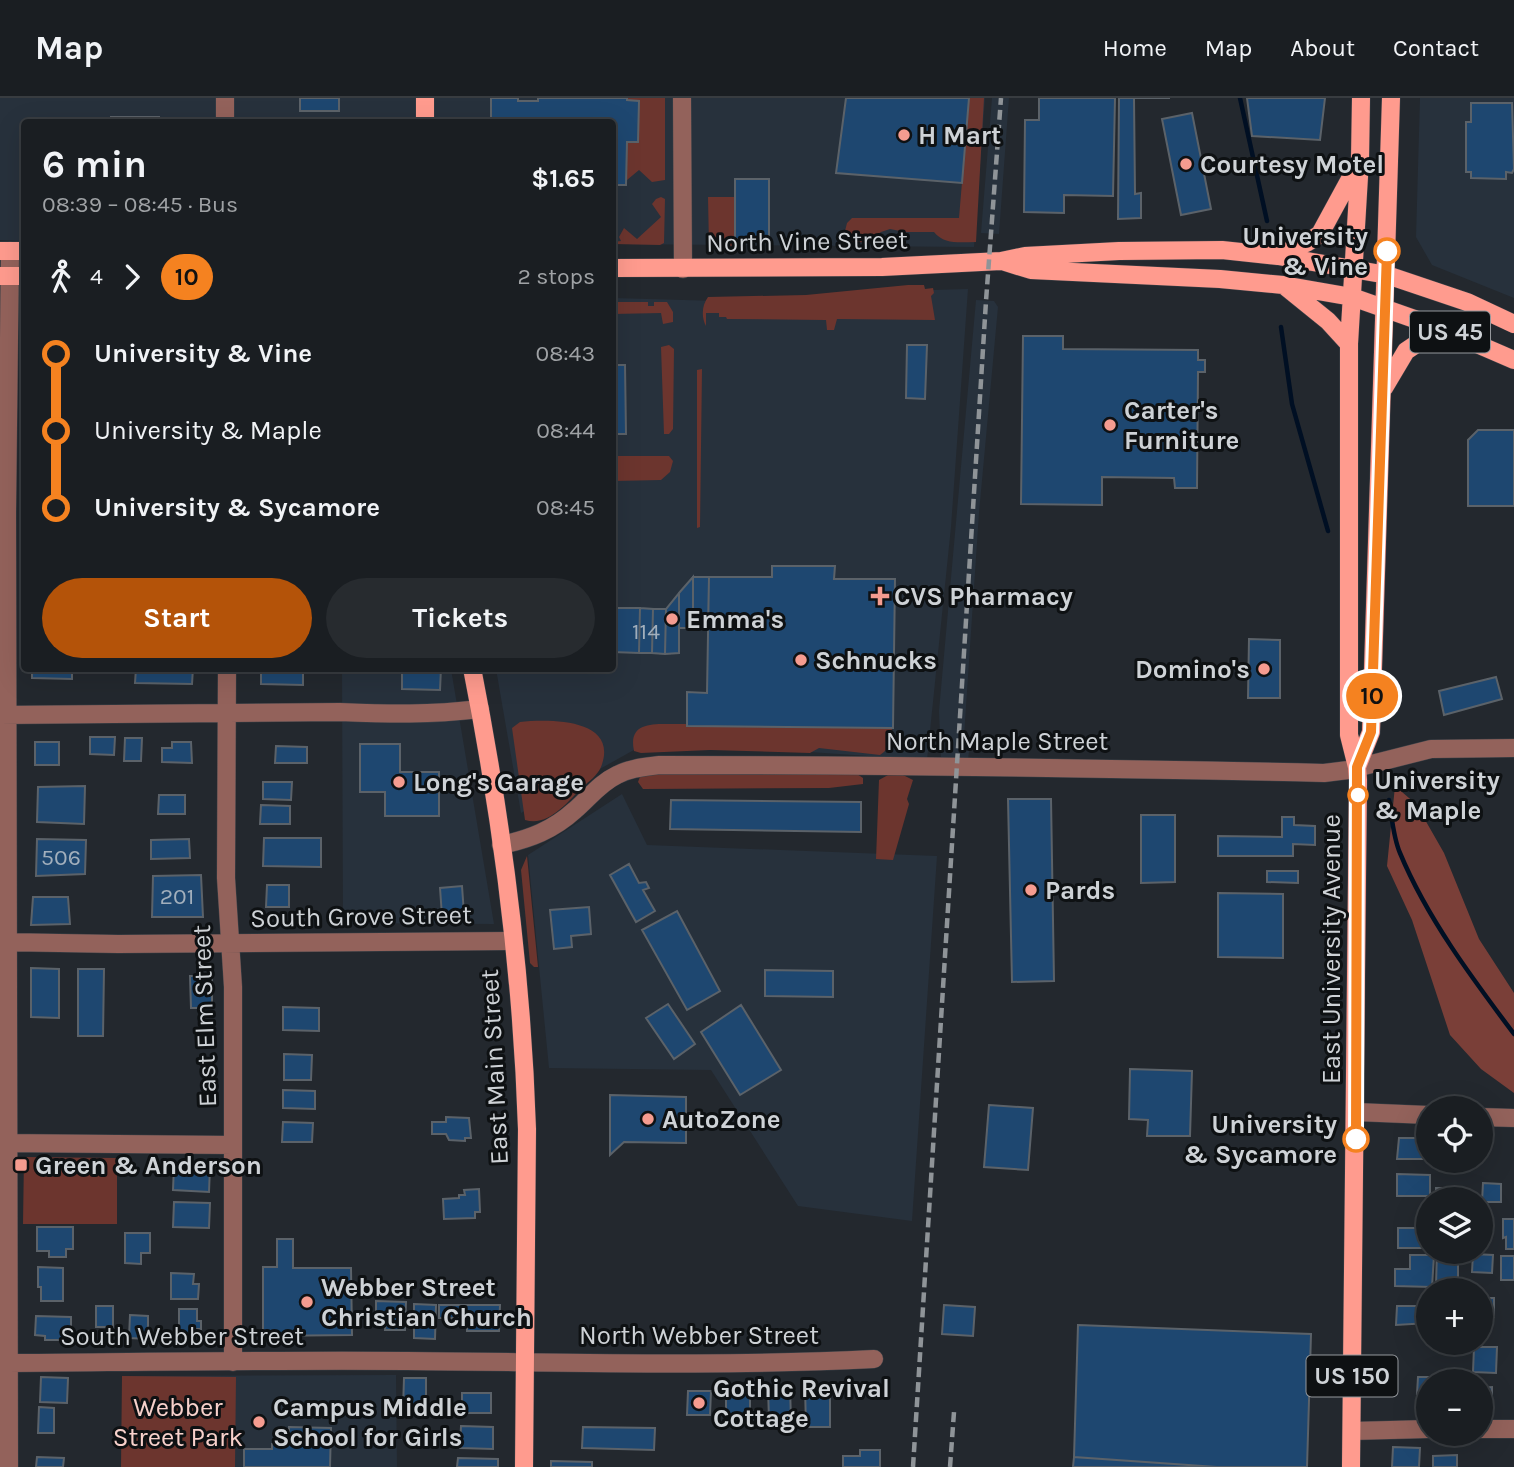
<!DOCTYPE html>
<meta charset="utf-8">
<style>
:root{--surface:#1a1e22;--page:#272b2f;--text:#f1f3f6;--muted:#9fa2a5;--line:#383c40;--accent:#b45309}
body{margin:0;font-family:Karla,sans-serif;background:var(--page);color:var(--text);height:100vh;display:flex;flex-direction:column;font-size:26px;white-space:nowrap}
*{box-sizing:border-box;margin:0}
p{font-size:23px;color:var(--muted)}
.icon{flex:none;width:38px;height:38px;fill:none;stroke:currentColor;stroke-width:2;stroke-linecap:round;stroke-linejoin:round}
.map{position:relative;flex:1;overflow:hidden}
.drawer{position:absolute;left:21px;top:21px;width:595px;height:553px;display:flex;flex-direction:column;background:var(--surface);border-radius:7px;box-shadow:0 7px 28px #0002,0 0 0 2px var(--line)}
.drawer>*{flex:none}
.badge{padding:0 14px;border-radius:23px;font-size:24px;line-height:46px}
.buttons{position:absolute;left:1416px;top:998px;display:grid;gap:14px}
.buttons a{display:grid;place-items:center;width:77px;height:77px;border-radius:50%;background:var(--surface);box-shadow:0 7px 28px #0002,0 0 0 2px var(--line);font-size:35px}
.map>.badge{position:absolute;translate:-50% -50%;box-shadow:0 0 0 4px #fff}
.legs{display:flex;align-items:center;gap:10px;height:77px;padding:0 21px;font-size:23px}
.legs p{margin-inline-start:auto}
.head{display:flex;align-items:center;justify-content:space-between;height:119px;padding:0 21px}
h1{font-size:38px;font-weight:700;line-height:52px}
.primary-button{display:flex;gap:14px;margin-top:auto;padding:14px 21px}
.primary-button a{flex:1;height:80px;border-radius:42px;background:var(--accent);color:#fff;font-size:28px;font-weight:700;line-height:80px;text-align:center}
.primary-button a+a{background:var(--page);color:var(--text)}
ul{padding:0 21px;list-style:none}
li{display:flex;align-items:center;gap:24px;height:77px;font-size:26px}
li i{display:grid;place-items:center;width:10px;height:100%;margin:0 9px;background:currentColor}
li i::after{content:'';width:18px;height:18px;margin:-9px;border:5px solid;border-radius:50%;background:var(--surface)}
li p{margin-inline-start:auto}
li:first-child i{background:linear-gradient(#0000 50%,currentColor 0)}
li:last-child i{background:linear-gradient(currentColor 50%,#0000 0)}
header{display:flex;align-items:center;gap:42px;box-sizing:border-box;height:98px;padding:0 35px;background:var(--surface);border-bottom:2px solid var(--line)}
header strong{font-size:33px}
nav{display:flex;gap:38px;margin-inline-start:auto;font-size:24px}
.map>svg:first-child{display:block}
</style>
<header>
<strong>Map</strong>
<nav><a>Home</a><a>Map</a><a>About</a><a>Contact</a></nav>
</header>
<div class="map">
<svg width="1514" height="1369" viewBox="0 0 1514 1369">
<rect width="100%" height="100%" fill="#23282e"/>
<path fill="#27313c" d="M0 0H985L974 149 613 146 612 24H24V143L0 142Z
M992 0H1009L999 136 981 135Z
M1420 0H1514V200L1432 167 1416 139Z
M968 191 951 429 927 662 650 643 521 715 496 571 612 570 613 200 719 203 896 193Z
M976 202 994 203 998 209 979 415 963 653H969L968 663H941L939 613Z
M342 571H451L494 826 343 825Z
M622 696 647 747 937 758 912 1123 798 1108 711 972 549 970 528 757Z
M396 1277 397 1369H122V1278Z"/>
<path fill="#6c352e" d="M627 0H665V82L652 84 639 72 627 82V44H638L639 3 627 2Z
M969 0H984L976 144C961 144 944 147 934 134H905L890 131 881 134 867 144 842 145 847 125 852 120H959Z
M661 99 665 101 664 145 660 147 613 146V144L621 143 619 139 624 130 637 141 661 119 652 106 656 101Z
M708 99H735V148H709Z
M908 187H924L925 191 933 190 934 195 931 198 935 222 837 221 834 232H827L826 222 727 221 726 219H719V215H706V228C701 219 702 207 708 199L806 197Z
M613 204H648V208H654V204H667L673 214V224L663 226 661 215 613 216Z
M669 247 674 251 673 331 669 336H664L661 249Z
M702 271 700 429 697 430V272Z
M613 358H669L673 363 670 374 661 382 613 383Z
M520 624C549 621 620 620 601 669 597 678 589 683 583 689 567 704 549 729 525 722L512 630Z
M683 626 892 630C891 642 891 650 880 657L819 650 810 655 710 652 641 655 634 653C627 620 660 627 683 626Z
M854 674 863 680V686L829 690 643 691 638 684 641 676 836 677Z
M888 677H903L913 682 907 701 909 706 893 762 876 761 879 682Z
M527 758 538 869H534L530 865 521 772Z
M24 1059 117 1060V1126H23Z
M122 1278 236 1279 235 1369H121Z"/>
<path fill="#7a3f38" d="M1395 688 1416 706 1444 755 1479 841 1514 895V995L1481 971 1450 937 1412 822 1387 768Z"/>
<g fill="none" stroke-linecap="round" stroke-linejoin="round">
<path stroke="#000f23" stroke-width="4.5" d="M1240 0 1267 123
M1281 229 1292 306 1328 433
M1389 702C1392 719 1393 739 1400 755 1427 820 1472 880 1514 936"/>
</g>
<path fill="#1e4770" stroke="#5b6269" stroke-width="2" d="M300 0H339V13H300Z
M491 0H518V3H538V0H627V2L639 3 638 44H627L626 87H617V97H612V24H491Z
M846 0H969L962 85 836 75Z
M1039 0H1115L1113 98 1064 97V115L1024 114 1025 22H1039Z
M1119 0H1170H1134L1135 96 1141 95V120L1118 121Z
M1247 0H1325L1320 42 1252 38Z
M1471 5H1512L1514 71 1512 75 1506 74V81L1471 80V74H1466V24H1471Z
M1192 15 1211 111 1181 117 1162 21Z
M111 19H159V24H111Z
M735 81H769V141H735Z
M1023 238H1063V251L1198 252V262H1205V274H1198L1197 390H1175L1174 380 1102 379V407L1021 406Z
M907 247H927L925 301 906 300Z
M612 267H625L626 336H612Z
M1478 332H1514V408H1468V342Z
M772 468H835L834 481H895L893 630 687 628V594L707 595 709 479H772Z
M693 479V530H679V495Z
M693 479H709L708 530H693Z
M679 495V555L665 556 666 511Z
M614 510H640L639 555 613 554Z
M640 510 653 511 652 555H639Z
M653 511H666L665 556 652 555Z
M1249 541 1280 542V600H1248Z
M32 570H72V581L32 580Z
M136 570H193L192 586 135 585Z
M261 570H303V587L261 586Z
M402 570H441L440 592 402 591Z
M1496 579 1502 601 1444 617 1439 593Z
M90 639H115L114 657 90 656Z
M125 640H142L141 663H124Z
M35 644H59V667H35Z
M172 644H191L192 665 162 664V650H172Z
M360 646H400V674H439V718H385V694H360Z
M276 648 307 649V665H275Z
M263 684H292L291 702 263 701Z
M85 688 84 726 37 724 38 689Z
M159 697H185V716H158Z
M1008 701H1051L1054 883 1012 884Z
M671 702 861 704V734L670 731Z
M261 707 290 708V726H260Z
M1141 717H1175V784L1141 785Z
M1282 719H1294V727L1315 728V747L1293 746V758H1218V738L1282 739Z
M264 740H321V769L263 768Z
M37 741 86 742 85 776 36 778Z
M189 741 190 760 151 761V742Z
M629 766 639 785 646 784 649 790 643 792 655 813 636 824 610 777Z
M1267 773H1298V785L1267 784Z
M201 777 203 819H152L153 778Z
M267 787H289V809H266Z
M462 788 464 816 442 818 440 790Z
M1218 795 1283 796V860L1218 859Z
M33 799H68L70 826 31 827Z
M589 809 591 836 571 838 572 849 554 851 550 812Z
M677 813 720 893 687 912 642 832Z
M31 870 59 871V920L31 919Z
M78 871H104L103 938H78Z
M765 872 833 873V899L765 898Z
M190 878H212V910H191Z
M668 906 695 946 674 961 646 920Z
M741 907 781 972 740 997 701 934Z
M283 909 319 910V933L283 932Z
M284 956 312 957 311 982H284Z
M1130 971 1192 973 1190 1038H1147L1148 1022 1129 1021Z
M283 992 315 993V1011L283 1010Z
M610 997 686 999V1045L624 1044 610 1057Z
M989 1007 1033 1010 1028 1072 984 1069Z
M446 1019 469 1020 471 1040H465V1043L449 1042 446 1036H432V1024H446Z
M283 1024 313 1025 312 1044H282Z
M1399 1040H1428V1061H1397Z
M1434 1062H1459V1068H1433Z
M174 1068 210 1069 209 1094 173 1092Z
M1397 1076 1430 1077V1098H1397Z
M1483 1085 1501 1086V1104H1482Z
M1436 1090H1453V1101H1436Z
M479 1091 480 1114H475V1120L444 1121 443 1101 459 1100V1097H465L464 1092Z
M174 1104 210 1105 209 1130 173 1129Z
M1503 1121H1514V1151H1506V1139L1503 1140Z
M37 1129H73V1151H66V1159H49V1153H37Z
M1398 1130H1428V1150H1398Z
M125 1135H150V1155H141V1166L125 1165Z
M277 1141H293V1170H351L352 1237 263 1238V1169H277Z
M1437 1153H1458V1188L1436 1187Z
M1473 1156 1493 1157 1492 1175 1472 1174Z
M1410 1157H1434L1432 1189 1395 1188V1171H1410Z
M1501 1158H1514V1182H1501Z
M38 1169 63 1170V1203H41V1189H38Z
M171 1175 194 1176 193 1186H199L198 1201H171Z
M1480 1200H1494V1219H1480Z
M376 1203 406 1204 405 1232H385L386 1223H376Z
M414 1206 436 1207 435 1241 414 1240Z
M439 1207H500L499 1233H467V1220H439Z
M944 1207 975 1209 973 1238 942 1236Z
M96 1208H113V1229H96Z
M1397 1208H1428V1225L1396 1227Z
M179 1211H197V1223H201V1231H196V1238H179Z
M130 1217 148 1218V1241L129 1240Z
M36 1218 71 1219V1242H45V1238L35 1237Z
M1078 1227 1311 1236 1307 1369H1217L1074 1359Z
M1474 1249H1497L1496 1275 1473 1274Z
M41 1279 68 1280 67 1305 40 1304Z
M1418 1279H1451V1283H1428V1296H1417Z
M404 1280H426V1311H403Z
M805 1289H830V1329H806Z
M1492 1289V1307H1480V1290Z
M726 1290H750V1324L726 1323Z
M768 1290H790L791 1322H769Z
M688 1293H711L710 1317H687Z
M462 1295H491V1315H462Z
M39 1309 54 1310V1335H38Z
M461 1328 493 1329V1351L460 1350Z
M289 1329 331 1330 330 1369H244V1351H272V1346H289Z
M583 1329 655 1330 654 1352 582 1350Z
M1393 1349 1420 1350 1419 1369H1392Z
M860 1352H880V1369H843V1358H860Z
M1457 1357V1369H1433V1358Z
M37 1359 64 1360 63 1369H36Z
M1074 1359 1217 1369H1073Z
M458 1360 498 1361V1369H457Z
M551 1363 592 1364V1369H551Z"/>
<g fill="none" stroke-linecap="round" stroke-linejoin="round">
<defs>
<path id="minor" d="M682 0 683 171
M225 24V0
M227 570 226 780 233 889V1264
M0 617 340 614C390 616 429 617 480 611
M501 747C530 741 553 732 575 712 589 700 600 685 617 677 630 670 645 669 660 667 881 667 1103 670 1324 675L1348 672 1431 651 1514 650
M0 844 118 846 513 843
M1356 1014 1428 1017
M1480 1019 1514 1020
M0 1045 233 1047
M8 1265C141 1264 274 1262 407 1263 562 1264 718 1269 874 1261
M1480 1331H1514
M1352 1333 1428 1331
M9 1369 7 415 10 153"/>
<path id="major" d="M425 0V24
M0 153H24
M1278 158 1308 144 1320 136 1357 68
M1005 164 1031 172 1220 181 1283 187 1352 199 1440 230 1514 262
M612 170 882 169 1001 163 1025 158 1119 153 1222 152 1278 158 1387 177 1467 204 1514 226
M0 178H24
M1286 189 1328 223 1349 246
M1384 290 1406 253 1440 230
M472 570C502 722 522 876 527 1031L524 1369
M1357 669 1371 634 1391 0
M1351 1369 1358 682 1357 669 1349 637V246L1360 62 1361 0"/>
</defs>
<use href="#minor" stroke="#3e4349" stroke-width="19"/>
<use href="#major" stroke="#3e4349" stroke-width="19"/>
<use href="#minor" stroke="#93625b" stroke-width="18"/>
<use href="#major" stroke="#ff9b8e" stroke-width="18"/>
<path stroke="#8f9498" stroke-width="4.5" stroke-dasharray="10 5" stroke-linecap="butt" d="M913 1369 986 203 1001 0
M950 1369 954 1314"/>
</g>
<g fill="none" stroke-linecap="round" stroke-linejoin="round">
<defs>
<path id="line-1" d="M1356 1041 1357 669 1371 634 1387 153"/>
</defs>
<use href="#line-1" stroke="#fff" stroke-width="16"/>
<use href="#line-1" stroke="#f58220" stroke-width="10"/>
</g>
<g fill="#f59c90" stroke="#0e1113" stroke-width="2.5">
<circle cx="904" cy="37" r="7"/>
<circle cx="1186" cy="66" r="7"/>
<circle cx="1110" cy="327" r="7"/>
<path d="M876.5 487.5h7v7h7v7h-7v7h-7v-7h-7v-7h7z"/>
<circle cx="672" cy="521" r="7"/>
<circle cx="801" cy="562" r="7"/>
<circle cx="1264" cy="571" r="7"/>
<circle cx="399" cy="684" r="7"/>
<circle cx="1031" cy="792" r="7"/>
<circle cx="648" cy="1021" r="7"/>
<rect x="14" y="1060" width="14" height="14" rx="3.5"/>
<circle cx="307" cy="1204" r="7"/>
<circle cx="699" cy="1305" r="7"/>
<circle cx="259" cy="1324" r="7"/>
</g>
<g fill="#fff" stroke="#f58220" stroke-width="3.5">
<circle cx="1387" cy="153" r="12"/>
<circle cx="1358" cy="697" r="9"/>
<circle cx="1356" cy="1041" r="12"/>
</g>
<g text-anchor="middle" stroke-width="6" stroke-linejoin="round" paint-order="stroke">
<g font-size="23" fill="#a2afbc">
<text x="646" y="541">114</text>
<text x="61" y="767">506</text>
<text x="177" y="806">201</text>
</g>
<g fill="#0e1113" stroke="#94989c" stroke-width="2">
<rect x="1410" y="213.5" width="80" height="41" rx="5"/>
<rect x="1306.5" y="1257.5" width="91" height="41" rx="5"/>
</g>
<g font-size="24" font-weight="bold" fill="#ced2d6">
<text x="1450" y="242">US 45</text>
<text x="1352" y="1286">US 150</text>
</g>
<g font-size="26" font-weight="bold" fill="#ced2d6" stroke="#0e1113" text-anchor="start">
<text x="918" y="46">H Mart</text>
<text x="1200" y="75">Courtesy Motel</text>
<text x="1124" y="321">Carter's<tspan x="1124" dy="30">Furniture</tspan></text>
<text x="894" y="507">CVS Pharmacy</text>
<text x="686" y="530">Emma's</text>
<text x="815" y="571">Schnucks</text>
<text x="1250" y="580" text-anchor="end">Domino's</text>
<text x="413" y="693">Long's Garage</text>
<text x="1045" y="801">Pards</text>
<text x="662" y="1030">AutoZone</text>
<text x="35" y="1076">Green &amp; Anderson</text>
<text x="321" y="1198">Webber Street<tspan x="321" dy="30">Christian Church</tspan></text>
<text x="713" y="1299">Gothic Revival<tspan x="713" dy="30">Cottage</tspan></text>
<text x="273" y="1318">Campus Middle<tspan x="273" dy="30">School for Girls</tspan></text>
</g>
<g font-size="26" font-weight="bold" fill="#ced2d6" stroke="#0e1113" text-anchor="end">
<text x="1368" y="147">University<tspan x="1368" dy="30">&amp; Vine</tspan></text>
<text x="1374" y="691" text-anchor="start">University<tspan x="1374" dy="30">&amp; Maple</tspan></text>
<text x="1337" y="1035">University<tspan x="1337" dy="30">&amp; Sycamore</tspan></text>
</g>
<g font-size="26" fill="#ced2d6" stroke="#0e1113">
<text transform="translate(807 143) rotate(-1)" y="9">North Vine Street</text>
<text x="997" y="652">North Maple Street</text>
<text transform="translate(361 818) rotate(-1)" y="9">South Grove Street</text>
<text transform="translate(1331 851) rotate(-90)" y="9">East University Avenue</text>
<text transform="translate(204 918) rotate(-92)" y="9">East Elm Street</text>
<text transform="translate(494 969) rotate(-93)" y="9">East Main Street</text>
<text x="699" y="1246">North Webber Street</text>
<text x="182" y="1247">South Webber Street</text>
</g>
<g font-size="26" fill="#f8d1cb" stroke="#0e1113">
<text x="178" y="1318">Webber<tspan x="178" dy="30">Street Park</tspan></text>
</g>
</g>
</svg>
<div class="buttons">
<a><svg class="icon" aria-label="locate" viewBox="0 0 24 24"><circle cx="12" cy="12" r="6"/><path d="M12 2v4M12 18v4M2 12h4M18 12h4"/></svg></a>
<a><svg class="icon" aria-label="layers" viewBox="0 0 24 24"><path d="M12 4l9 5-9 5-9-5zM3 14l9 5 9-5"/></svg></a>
<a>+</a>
<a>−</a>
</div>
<b class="badge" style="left:1372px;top:598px;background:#f58220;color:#111">10</b>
<section class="drawer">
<div class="head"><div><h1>6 min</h1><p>08:39 – 08:45 · Bus</p></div><b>$1.65</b></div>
<div class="legs"><svg class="icon" aria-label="walk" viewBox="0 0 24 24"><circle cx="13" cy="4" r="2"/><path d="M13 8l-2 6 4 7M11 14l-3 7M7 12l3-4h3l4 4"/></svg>4<svg class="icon" aria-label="forward" viewBox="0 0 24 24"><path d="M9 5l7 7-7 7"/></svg><b class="badge" style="background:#f58220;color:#111">10</b><p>2 stops</p></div>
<ul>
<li><i style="color:#f58220"></i><b>University &amp; Vine</b><p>08:43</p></li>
<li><i style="color:#f58220"></i><span>University &amp; Maple</span><p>08:44</p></li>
<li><i style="color:#f58220"></i><b>University &amp; Sycamore</b><p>08:45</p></li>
</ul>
<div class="primary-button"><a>Start</a><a>Tickets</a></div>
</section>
</div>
